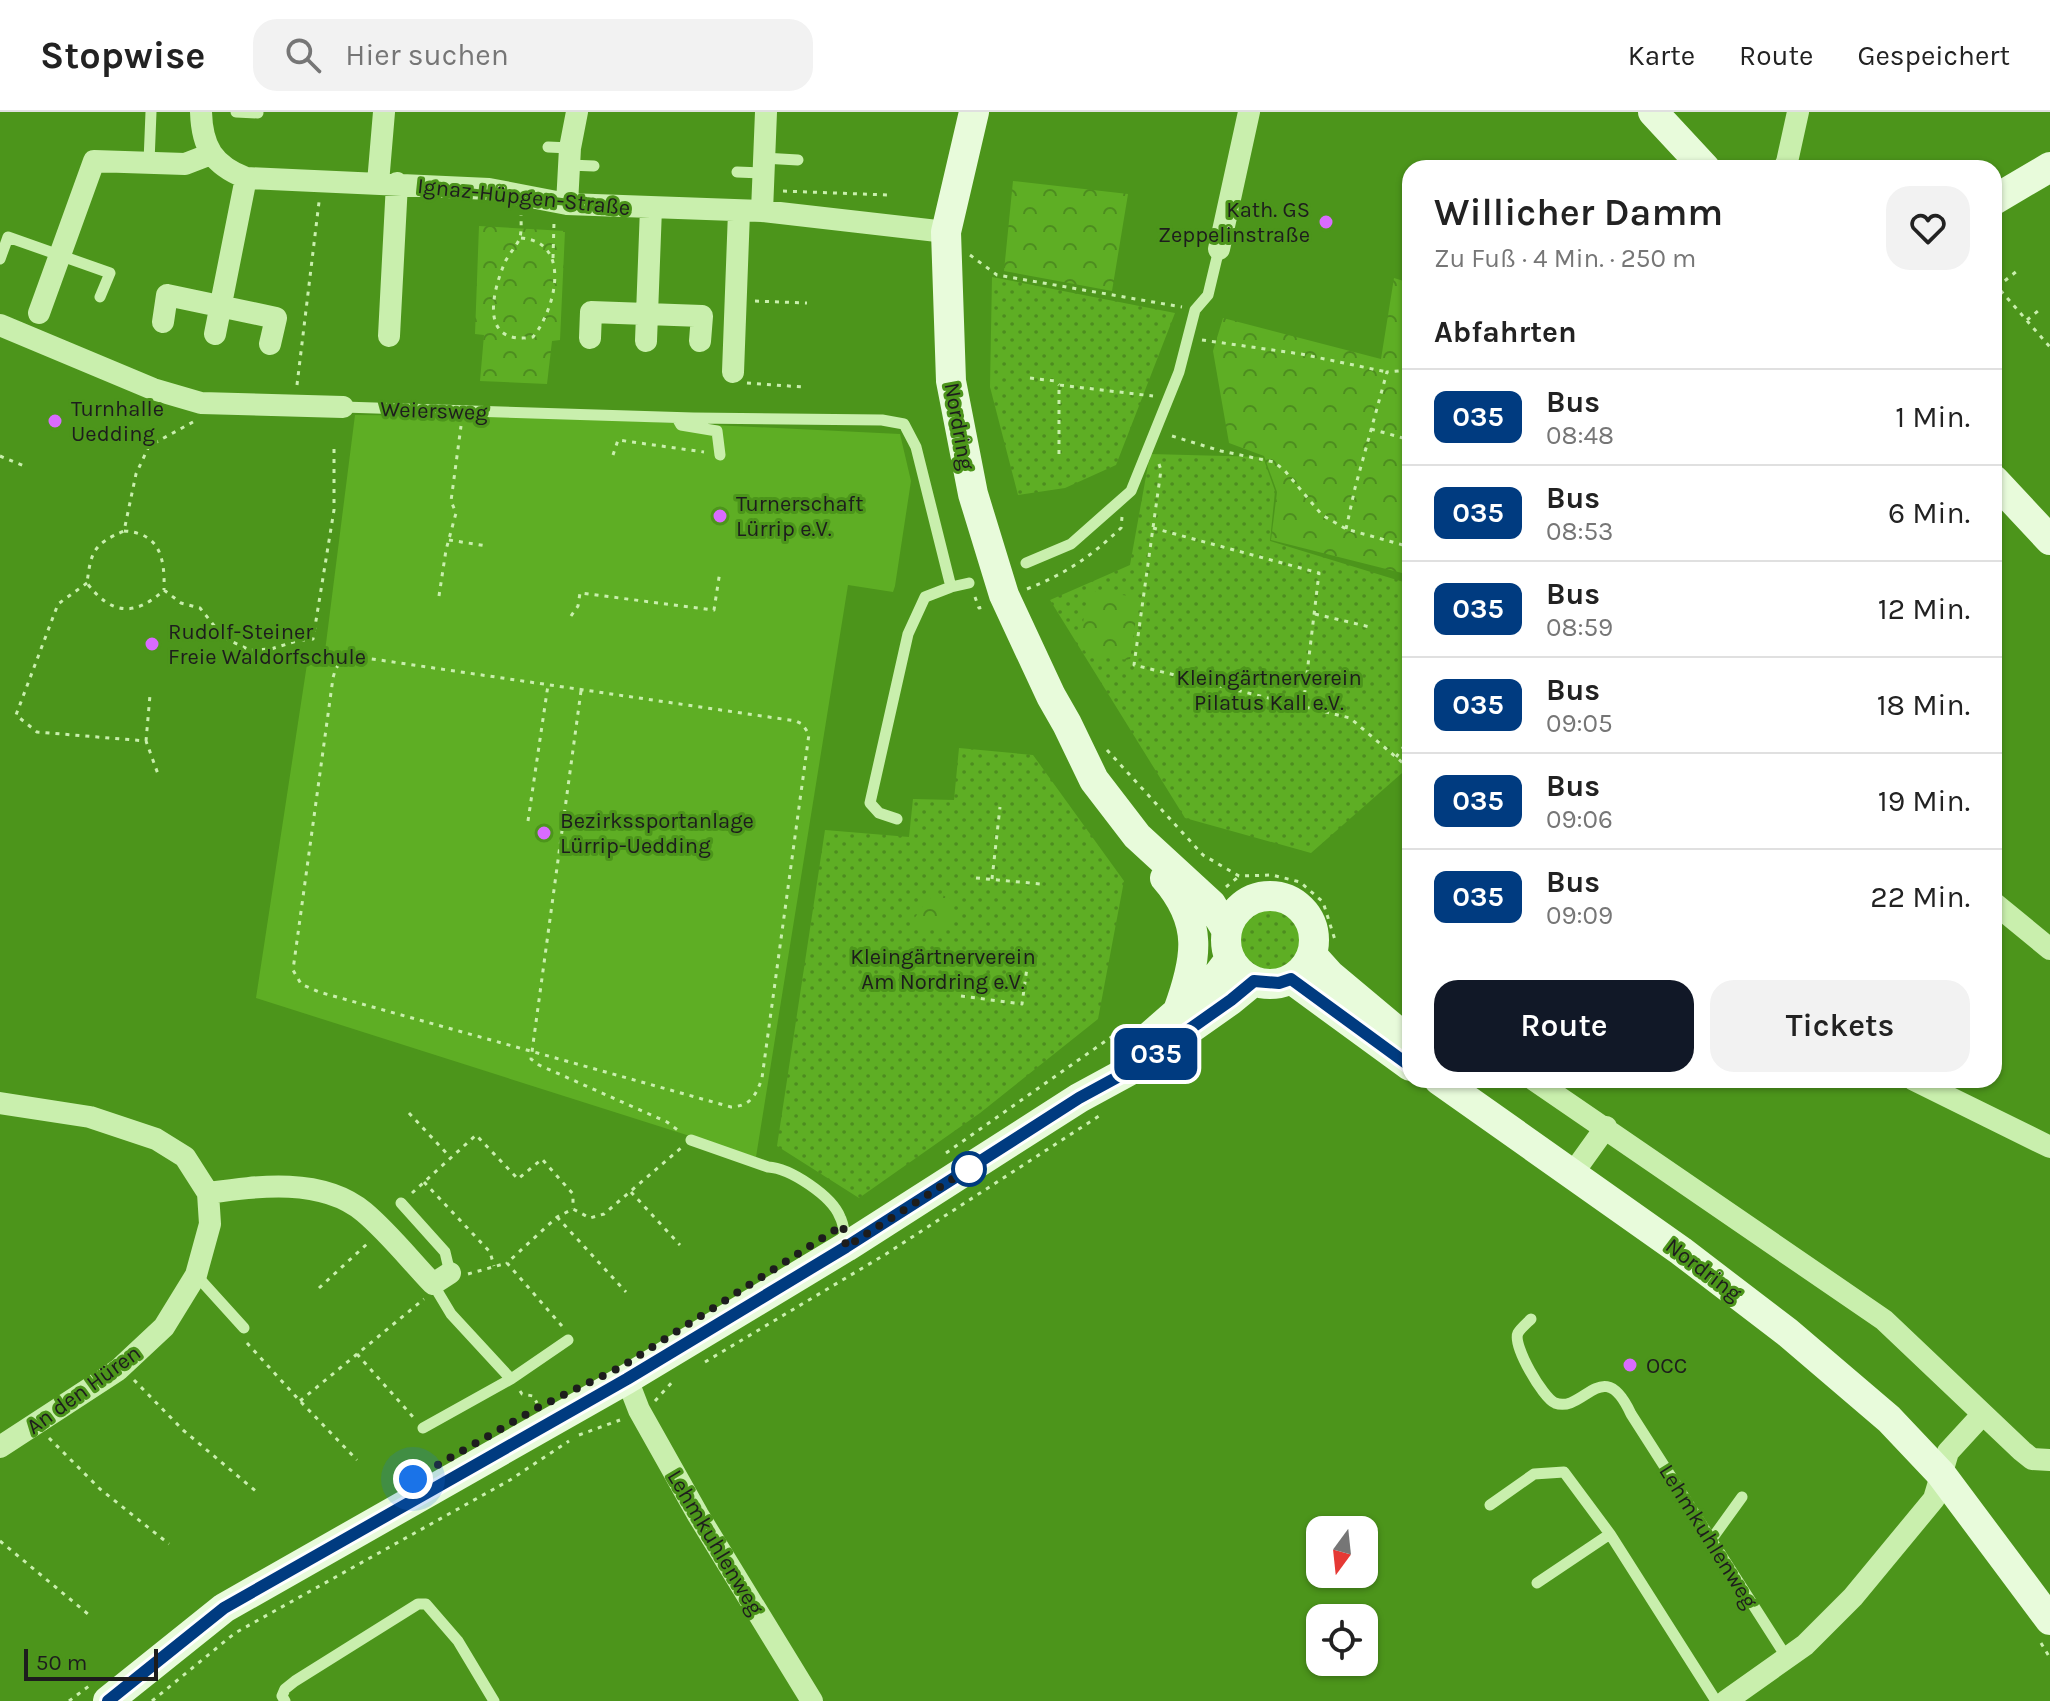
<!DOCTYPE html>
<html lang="de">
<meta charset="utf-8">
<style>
:root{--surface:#fff;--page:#f2f2f2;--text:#222;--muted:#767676;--line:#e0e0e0;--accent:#111827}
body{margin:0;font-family:Karla,sans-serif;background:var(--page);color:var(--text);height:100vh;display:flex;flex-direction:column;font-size:30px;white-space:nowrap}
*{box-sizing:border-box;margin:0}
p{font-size:26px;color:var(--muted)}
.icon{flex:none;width:44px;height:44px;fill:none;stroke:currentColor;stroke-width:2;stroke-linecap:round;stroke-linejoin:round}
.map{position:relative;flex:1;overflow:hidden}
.panel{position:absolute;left:1402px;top:48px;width:600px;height:928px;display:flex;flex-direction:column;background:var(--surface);border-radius:24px;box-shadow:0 2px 6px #0004}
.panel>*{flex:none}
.badge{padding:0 16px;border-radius:12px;font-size:28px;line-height:52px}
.needle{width:52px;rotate:195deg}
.fabs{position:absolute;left:1306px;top:1404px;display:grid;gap:16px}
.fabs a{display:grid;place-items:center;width:72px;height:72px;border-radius:16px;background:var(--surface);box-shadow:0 2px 6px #0004;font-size:40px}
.scale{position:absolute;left:24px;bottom:20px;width:134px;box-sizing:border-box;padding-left:8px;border:4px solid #1d1d1d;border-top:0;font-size:22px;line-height:28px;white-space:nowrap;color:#1d1d1d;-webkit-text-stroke:6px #4c951b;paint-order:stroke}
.you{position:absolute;width:40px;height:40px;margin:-20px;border:6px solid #fff;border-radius:50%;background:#1a73e8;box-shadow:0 0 0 12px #1a73e833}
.map>.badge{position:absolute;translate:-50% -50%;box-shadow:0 0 0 4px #fff}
h2{padding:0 32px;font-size:30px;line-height:72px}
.round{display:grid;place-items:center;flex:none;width:84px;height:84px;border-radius:24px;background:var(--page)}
.overview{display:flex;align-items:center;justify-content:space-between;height:136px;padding:0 32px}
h1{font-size:38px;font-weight:600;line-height:60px}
.cta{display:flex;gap:16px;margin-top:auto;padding:16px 32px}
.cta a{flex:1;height:92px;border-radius:24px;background:var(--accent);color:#fff;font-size:32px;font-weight:600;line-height:92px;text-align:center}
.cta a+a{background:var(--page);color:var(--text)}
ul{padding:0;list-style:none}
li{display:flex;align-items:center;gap:24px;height:96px;padding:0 32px;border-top:2px solid var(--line)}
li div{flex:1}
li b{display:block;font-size:30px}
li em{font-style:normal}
li .badge{min-width:88px;font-weight:700;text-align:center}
header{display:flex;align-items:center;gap:48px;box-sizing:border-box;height:112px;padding:0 40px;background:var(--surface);border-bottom:2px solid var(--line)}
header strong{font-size:38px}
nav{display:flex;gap:44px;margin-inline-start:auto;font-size:28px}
.search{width:560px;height:72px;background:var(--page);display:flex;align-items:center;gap:20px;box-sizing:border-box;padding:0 28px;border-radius:24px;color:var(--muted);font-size:30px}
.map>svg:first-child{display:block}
</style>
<header>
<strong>Stopwise</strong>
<div class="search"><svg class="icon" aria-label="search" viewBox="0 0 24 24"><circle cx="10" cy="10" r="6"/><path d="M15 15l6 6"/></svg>Hier suchen</div>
<nav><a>Karte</a><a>Route</a><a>Gespeichert</a></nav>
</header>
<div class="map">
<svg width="2050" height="1589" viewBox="0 0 2050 1589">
<defs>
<pattern id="grass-dots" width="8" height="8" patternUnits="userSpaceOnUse" patternTransform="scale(2)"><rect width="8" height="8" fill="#5eae24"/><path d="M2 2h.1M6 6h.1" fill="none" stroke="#4d8d1f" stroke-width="1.8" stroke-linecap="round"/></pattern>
<pattern id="forest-crowns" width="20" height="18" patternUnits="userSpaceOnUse" patternTransform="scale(2)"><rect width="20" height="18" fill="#5eae24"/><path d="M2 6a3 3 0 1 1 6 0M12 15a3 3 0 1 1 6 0" fill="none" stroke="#4d8d1f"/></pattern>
</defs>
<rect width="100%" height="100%" fill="#4c951b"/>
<path fill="url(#grass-dots)" d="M992 165 1175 201 1116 353 1065 376 1018 383 990 275Z
M1150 342 1263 345 1275 379 1270 429 1410 472V654L1311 741 1185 706 1050 488 1130 453Z
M959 636 1033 643 1124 769 1098 907 980 1001 859 1086 777 1034 825 718 909 725 913 687 954 688Z
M1240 828a30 30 0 1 1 60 0a30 30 0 1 1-60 0Z"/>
<path fill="url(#forest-crowns)" d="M1013 69 1128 82 1112 179 1004 159Z
M479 114 565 119 560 228 552 229 547 272 480 269 484 223 475 222Z
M1394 166 1410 171V463L1271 428 1277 380 1264 344 1229 331 1213 239 1223 206 1381 247Z
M1088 479 1139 485 1130 548 1088 544 1080 530Z
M940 782 951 787C955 796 953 809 946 815L921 814 914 807C923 795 925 787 940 782Z"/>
<path fill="#5eae24" d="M355 303 551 305 900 322 911 369 895 474 893 480 848 473 756 1045 256 886 307 552 323 555Z"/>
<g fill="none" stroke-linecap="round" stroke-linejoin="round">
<path stroke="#c9efad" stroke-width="3" stroke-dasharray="4 6" stroke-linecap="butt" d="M783 79 887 83
M521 126C573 130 555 198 533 225 480 234 491 183 505 150 509 142 515 136 519 128 522 121 521 111 521 103
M970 143 997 163 1182 195
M553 146 554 110
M1994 171 2050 235
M1997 175 2017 159
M755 189 807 191
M2027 208 2038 199
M1202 228 1301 242 1387 260
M1030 266 1055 269 1059 273
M747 271 803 275
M297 273 319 90
M193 310 149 334 136 362 124 419C93 432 91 440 87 471 111 503 135 505 164 478L181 491 200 496 224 526 250 538 271 537 297 529 313 527 334 398V334
M1371 317 1410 328
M1172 324 1221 339 1274 350 1285 359 1322 403 1346 417 1410 435
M1059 342V273L1153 284
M613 343 618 328 704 340
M0 344 24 354
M1159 352 1161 358 1134 553 1350 606 1410 657
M1153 416 1319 461 1303 595
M1346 417 1355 376 1387 260 1410 258
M124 419C160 421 165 446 164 478
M449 428 487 434
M87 471 58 492 16 603 37 620 146 629 158 662
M1027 477C1067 461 1090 445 1121 416L1122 405
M439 484 446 438 456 401 451 389 461 314
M975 485 979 496 984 495
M1315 502 1370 515
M571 504 578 494 580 481 714 498 720 459
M352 544 796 609 802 612 809 622 762 966C756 984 750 994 731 995L319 880 301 872 293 858 333 566C336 554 339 549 352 544Z
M581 579 531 947 539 953 667 1010 679 1019
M146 629 150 583
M1107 638 1203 743 1239 764 1272 763 1300 770 1323 790 1336 831
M1396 645 1410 626
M528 709 548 573
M976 766 1041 772
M992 767 1000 695
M1226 775 1238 765
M961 884 1022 892 1029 841
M409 1001 451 1046
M946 1041 1127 914
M424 1070 490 1140 494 1154
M631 1080 680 1133
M412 1081 476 1023 518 1067 542 1047 573 1082V1097
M557 1105 626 1180
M468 1162 507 1151
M319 1176 367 1132
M562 1214 507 1151 557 1105 573 1097 590 1106 604 1102 681 1036
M247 1231 300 1289 357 1348
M357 1242 413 1305
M705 1250 886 1142 1099 1004
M134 1268 183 1318 258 1381
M520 1279 522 1282 533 1284 537 1291
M300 1289 424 1187
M655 1289 674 1268
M579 1323 620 1308
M49 1326 100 1377 169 1432
M0 1429 88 1502
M2041 1531 2050 1546
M69 1589 89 1574
M152 1589 235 1521 510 1368 569 1329"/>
<path stroke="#c9efad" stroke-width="11" d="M236 0 258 1
M548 35 570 36
M763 46 798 48
M149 50 151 0
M569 53 594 54
M737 60 762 61
M0 147 8 125 110 161 100 185
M343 295 693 306 882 308 904 312 916 335 951 475
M677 306 681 313 717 319 720 343
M1026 451 1071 432 1131 379 1179 260 1195 198 1208 183 1219 137
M897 707 879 701 870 691 908 522 925 485 951 475 969 471
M691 1028 768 1055C790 1056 832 1084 840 1105 844 1112 844 1122 846 1130
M401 1091 445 1140 450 1161
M196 1163 244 1216
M433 1172 451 1202 511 1267
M1531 1207C1527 1211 1520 1217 1518 1221 1512 1233 1543 1286 1555 1291 1584 1302 1603 1241 1631 1302L1787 1546
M423 1316 511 1267 568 1228
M1490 1393 1534 1362 1564 1360 1610 1422 1716 1589
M1711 1428 1742 1385
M1537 1471 1610 1422
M285 1589 282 1584 285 1577 295 1569 418 1492H426L458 1529 494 1589"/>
<path stroke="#c9efad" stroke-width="22" d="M201 0C202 35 213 53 246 66L489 77 567 92 762 99 946 120
M1784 56 1787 50 1798 0
M378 71 384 0
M567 92 570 36 577 0
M762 99 766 0
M1219 137 1249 0
M39 201 94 49 185 52 211 42
M163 210 167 183 276 206 270 232
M0 213 153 277 201 291 343 295
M215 222 246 66
M389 224 397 71
M590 226 591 200 702 204 700 229
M646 229 651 96
M733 260 739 100
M1994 791 2050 837
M1534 968 1884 1208 2022 1339 2032 1347 2050 1348
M1914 968 2050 1035
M0 991 90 1005 156 1027 185 1045 208 1081 210 1112 196 1163 164 1215 118 1258 0 1335
M1573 1061 1606 1015
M208 1081C258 1074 322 1065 364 1100 389 1121 410 1148 433 1172L450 1161
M627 1267 639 1298 698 1403 812 1589
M1726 1589 1805 1533 1853 1485 1934 1387 1948 1340 1982 1303"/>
<path stroke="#e8fbdb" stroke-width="30" d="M974 0 946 120 951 269 973 382 1004 483 1051 584 1067 612 1094 668 1137 724 1211 792 1227 819
M1653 0 1705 56
M1994 88 2050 55
M1994 368 2050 428
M1165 766C1204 811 1197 847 1178 899
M1226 828a44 44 0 1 1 88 0a44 44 0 1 1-88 0Z
M1312 843 1330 863 1410 930
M1291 867 1410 954
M1150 924 1214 868 1230 847
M1439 968 1681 1139 1787 1220 1889 1307 1941 1362 2050 1508
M108 1589 224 1496 627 1267 846 1135 1079 986 1136 955 1231 888 1254 869"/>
</g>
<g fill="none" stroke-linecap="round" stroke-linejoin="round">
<defs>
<path id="line" d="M108 1589 224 1496 627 1267 846 1135 1079 986 1136 955 1231 888 1254 869 1279 871 1291 867 1410 954"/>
</defs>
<use href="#line" stroke="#fff" stroke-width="18"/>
<use href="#line" stroke="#003b80" stroke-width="12"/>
<path stroke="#1d1d1d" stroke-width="8" stroke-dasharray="0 14.4" d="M413 1367 539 1295 621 1255 843 1113 846 1135 976 1052 969 1057"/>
</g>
<g fill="#d96bff" stroke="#4c951b" stroke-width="3">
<circle cx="1326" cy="110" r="8"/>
<circle cx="55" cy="309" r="8"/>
<circle cx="720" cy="404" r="8"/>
<circle cx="152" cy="532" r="8"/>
<circle cx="544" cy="721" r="8"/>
<circle cx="1630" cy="1253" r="8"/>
</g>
<circle fill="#fff" stroke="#003b80" stroke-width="4" cx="969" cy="1057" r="16"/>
<g text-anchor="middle" stroke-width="6" stroke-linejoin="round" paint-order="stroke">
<g font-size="22" fill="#1d1d1d" stroke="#4c951b">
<text transform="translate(524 84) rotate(6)" y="8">Ignaz-Hüpgen-Straße</text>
<text transform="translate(434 298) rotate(2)" y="8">Weiersweg</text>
<text transform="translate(960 314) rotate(80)" y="8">Nordring</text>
<text transform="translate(1704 1157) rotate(37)" y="8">Nordring</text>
<text transform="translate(83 1277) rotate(-36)" y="8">An den Hüren</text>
<text transform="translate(1709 1424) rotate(58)" y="8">Lehmkuhlenweg</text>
<text transform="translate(716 1430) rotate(59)" y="8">Lehmkuhlenweg</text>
</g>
<g font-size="22" fill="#1d1d1d" stroke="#4c951b" text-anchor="start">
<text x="1310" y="105" text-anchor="end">Kath. GS<tspan x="1310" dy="25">Zeppelinstraße</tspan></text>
<text x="71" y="304">Turnhalle<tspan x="71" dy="25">Uedding</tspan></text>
<text x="736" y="399">Turnerschaft<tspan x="736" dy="25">Lürrip e.V.</tspan></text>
<text x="168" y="527">Rudolf-Steiner<tspan x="168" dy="25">Freie Waldorfschule</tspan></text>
<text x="560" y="716">Bezirkssportanlage<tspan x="560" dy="25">Lürrip-Uedding</tspan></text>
<text x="1646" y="1261">OCC</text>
</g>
<g font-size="22" fill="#1c1d1b" stroke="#4c951b">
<text x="1269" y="573">Kleingärtnerverein<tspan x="1269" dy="25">Pilatus Kall e.V.</tspan></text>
<text x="943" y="852">Kleingärtnerverein<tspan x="943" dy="25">Am Nordring e.V.</tspan></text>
</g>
</g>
</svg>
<div class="fabs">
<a><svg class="needle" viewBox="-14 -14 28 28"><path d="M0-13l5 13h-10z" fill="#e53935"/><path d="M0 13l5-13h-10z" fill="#767676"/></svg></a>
<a><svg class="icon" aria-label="locate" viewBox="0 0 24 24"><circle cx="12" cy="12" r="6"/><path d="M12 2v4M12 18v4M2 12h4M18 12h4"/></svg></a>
</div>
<div class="scale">50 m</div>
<div class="you" style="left:413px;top:1367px"></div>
<b class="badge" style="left:1156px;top:942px;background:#003b80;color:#fff">035</b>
<section class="panel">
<div class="overview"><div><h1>Willicher Damm</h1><p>Zu Fuß · 4 Min. · 250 m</p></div><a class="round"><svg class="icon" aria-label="heart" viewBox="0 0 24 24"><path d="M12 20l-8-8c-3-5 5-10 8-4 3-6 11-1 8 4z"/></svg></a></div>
<h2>Abfahrten</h2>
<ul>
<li><span class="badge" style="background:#003b80;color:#fff">035</span><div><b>Bus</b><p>08:48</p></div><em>1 Min.</em></li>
<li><span class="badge" style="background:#003b80;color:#fff">035</span><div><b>Bus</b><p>08:53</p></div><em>6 Min.</em></li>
<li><span class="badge" style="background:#003b80;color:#fff">035</span><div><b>Bus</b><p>08:59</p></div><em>12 Min.</em></li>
<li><span class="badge" style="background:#003b80;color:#fff">035</span><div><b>Bus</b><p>09:05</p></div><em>18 Min.</em></li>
<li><span class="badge" style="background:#003b80;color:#fff">035</span><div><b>Bus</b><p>09:06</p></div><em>19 Min.</em></li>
<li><span class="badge" style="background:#003b80;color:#fff">035</span><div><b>Bus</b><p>09:09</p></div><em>22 Min.</em></li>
</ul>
<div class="cta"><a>Route</a><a>Tickets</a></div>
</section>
</div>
